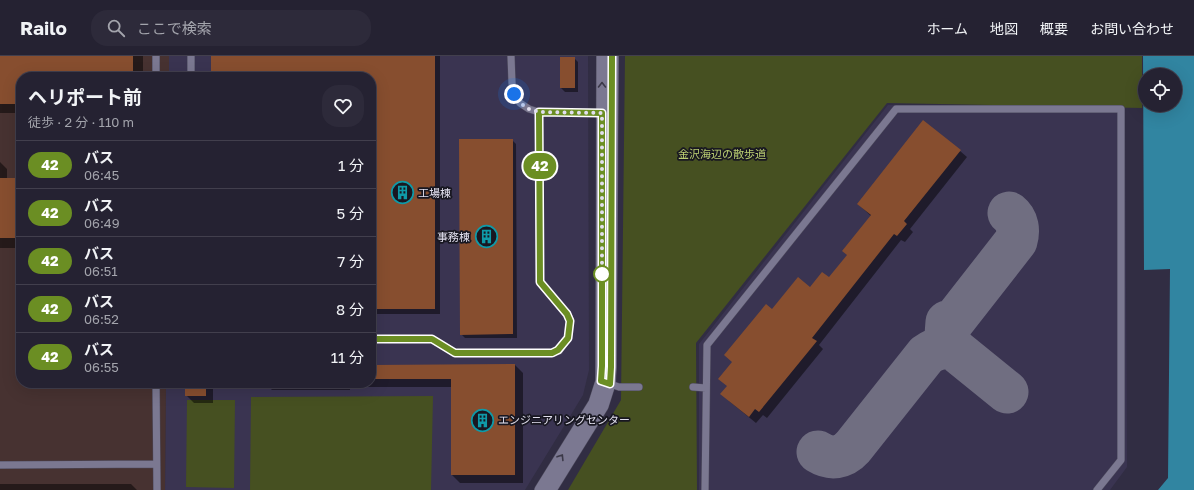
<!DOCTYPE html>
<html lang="ja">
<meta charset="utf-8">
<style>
:root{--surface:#252232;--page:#2d2a3a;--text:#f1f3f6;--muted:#a3a4ac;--line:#423f4d}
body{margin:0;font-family:"Golos Text","Noto Sans JP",sans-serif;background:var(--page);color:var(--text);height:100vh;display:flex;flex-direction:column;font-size:15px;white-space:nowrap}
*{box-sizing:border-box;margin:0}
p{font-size:13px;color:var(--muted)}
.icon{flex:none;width:22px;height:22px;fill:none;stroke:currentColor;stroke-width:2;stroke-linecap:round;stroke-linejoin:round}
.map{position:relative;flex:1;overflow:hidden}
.sheet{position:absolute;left:16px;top:16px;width:360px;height:316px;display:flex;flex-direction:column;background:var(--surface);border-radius:16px;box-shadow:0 4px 16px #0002,0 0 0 1px var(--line)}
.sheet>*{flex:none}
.badge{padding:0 8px;border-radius:13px;font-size:14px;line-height:26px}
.tools{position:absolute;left:1138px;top:12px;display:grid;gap:8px}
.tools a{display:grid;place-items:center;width:44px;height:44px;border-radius:50%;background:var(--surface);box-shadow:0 4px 16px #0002,0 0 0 1px var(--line);font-size:20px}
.you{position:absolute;width:20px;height:20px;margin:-10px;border:3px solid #fff;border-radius:50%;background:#1a73e8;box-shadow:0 0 0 6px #1a73e833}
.map>.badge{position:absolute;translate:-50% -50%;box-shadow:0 0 0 2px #fff}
.round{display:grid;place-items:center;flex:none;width:42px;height:42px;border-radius:16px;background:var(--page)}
.overview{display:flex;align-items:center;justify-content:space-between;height:68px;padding:0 12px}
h1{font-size:19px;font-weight:700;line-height:30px}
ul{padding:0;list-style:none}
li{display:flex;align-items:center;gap:12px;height:48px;padding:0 12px;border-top:1px solid var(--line)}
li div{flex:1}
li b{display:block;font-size:15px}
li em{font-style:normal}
li .badge{min-width:44px;font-weight:700;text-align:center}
header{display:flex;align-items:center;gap:24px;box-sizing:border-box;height:56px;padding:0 20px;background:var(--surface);border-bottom:1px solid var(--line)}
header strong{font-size:19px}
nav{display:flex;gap:22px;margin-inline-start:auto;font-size:14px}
.search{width:280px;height:36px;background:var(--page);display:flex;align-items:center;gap:10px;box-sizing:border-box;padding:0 14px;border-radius:16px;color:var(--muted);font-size:15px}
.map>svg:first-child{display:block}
</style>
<header>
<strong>Railo</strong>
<div class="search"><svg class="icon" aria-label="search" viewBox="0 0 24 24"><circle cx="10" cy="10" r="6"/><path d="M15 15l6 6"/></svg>ここで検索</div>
<nav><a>ホーム</a><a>地図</a><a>概要</a><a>お問い合わせ</a></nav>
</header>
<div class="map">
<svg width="1194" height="434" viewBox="0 0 1194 434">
<rect width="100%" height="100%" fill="#312d43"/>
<path fill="#3a3451" d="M169 0H588L589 314 583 339 525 434H165L166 327H371V21H169Z
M888 49 1125 52 1127 411 1110 434H699V288Z"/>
<path fill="#473231" d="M0 0H169V21H21V327H166L165 434H0Z"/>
<path fill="#465021" d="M625 0H1142V52L887 47 696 287 697 434H568L621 344Z
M433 340 431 434H250L251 341Z
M187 344H235L234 432 186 431Z"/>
<path fill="#3185a1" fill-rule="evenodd" d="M1143 0H1194V434H1158L1168 422 1170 213 1144 214ZM1145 19H1175V49H1145Z"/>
<path fill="#0007" d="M0 0H143V19L144 21H21V57H0Z
M212 0H440V258H371V21H212Z
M574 2 578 6V36H565L561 32Z
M512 84 516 88 517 282H465L461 278Z
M960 95 967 101 910 173 913 176 905 186 901 184 819 289 823 293 767 362 763 359 756 367 729 345 728 331 773 255 810 232 829 223 848 199 871 160 858 148Z
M0 106 7 113V123H21V192H0Z
M371 309H515L523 317V427H460L452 419V331H350V334H272L269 331H213V347H194L186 339V327H371Z
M0 428H131L137 434H0Z"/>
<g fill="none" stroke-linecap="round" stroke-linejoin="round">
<path stroke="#706e81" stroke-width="43" d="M947 266 946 279 949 289 1007 336
M953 293C949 285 947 276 952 267L1016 185C1019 175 1018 164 1009 157
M818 396C831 404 843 402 853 391L926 299C935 292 943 291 953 293"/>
</g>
<path fill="#874e2f" d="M0 0H133V21H21V48H0Z
M211 0H435V253H371V21H211Z
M560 1H575V32H560Z
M923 64 961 94 904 165 907 168 897 180 894 178 812 282 817 285 759 356 755 353 749 361 720 338 727 330 718 323 732 306 724 299 766 248 772 253 798 221 810 231 822 216 829 221 847 199 842 195 871 159 857 148Z
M459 83H513V278L460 279Z
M0 122H21V182H0Z
M515 308V419H451V323H371V309Z
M185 327H206V340H185Z"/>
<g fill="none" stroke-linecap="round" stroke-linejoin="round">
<defs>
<path id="service" d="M156 0V21
M191 0V21
M511 0 512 27 514 38 520 47 529 53 539 56 604 57
M371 283H432L455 297H552L559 295 568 282 570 265 567 258 540 226 539 56
M156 327 157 434
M607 327 619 331H639
M693 331 706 332
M0 409 156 408
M705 434 707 289 896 53H1121V404L1097 434"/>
<path id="tertiary" d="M540 434 594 347 601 325 602 0
M551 434 603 350 610 328 611 311 613 0"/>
</defs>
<use href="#service" stroke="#4d4a5c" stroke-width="8"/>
<use href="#tertiary" stroke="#4d4a5c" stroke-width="12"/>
<use href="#service" stroke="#7b7891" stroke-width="7"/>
<use href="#tertiary" stroke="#7b7891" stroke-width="11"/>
</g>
<defs><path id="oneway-chevron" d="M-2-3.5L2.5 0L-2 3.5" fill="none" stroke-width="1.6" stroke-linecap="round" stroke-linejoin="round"/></defs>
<g stroke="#3b3948">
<use href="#oneway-chevron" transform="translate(602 29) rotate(-90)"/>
<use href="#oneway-chevron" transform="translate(561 401) rotate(-58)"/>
</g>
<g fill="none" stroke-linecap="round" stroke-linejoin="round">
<defs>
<path id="line" d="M371 283H432L455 297H552L558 294 568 282 570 265 567 258 540 226 539 56 602 57V310L601 325 610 328 611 311 612 0"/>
</defs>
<use href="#line" stroke="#fff" stroke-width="9"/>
<use href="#line" stroke="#6b8e23" stroke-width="6"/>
<path stroke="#e1dfee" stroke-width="4" stroke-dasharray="0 7.2" d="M514 38 520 47 529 53 539 56 602 57V218"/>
</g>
<defs>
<symbol id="building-ring" viewBox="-11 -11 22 22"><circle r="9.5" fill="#181721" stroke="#0f9aa8" stroke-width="1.5"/><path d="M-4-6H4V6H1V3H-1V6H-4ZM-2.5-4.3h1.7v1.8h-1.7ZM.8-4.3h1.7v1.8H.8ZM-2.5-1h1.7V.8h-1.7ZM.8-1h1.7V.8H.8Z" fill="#0f9aa8"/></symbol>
</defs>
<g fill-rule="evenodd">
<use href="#building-ring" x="390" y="124" width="25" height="25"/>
<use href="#building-ring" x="474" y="168" width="25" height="25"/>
<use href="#building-ring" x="470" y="352" width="25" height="25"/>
</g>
<circle fill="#fff" stroke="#6b8e23" stroke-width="2" cx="602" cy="218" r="8"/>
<g text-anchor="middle" stroke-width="3.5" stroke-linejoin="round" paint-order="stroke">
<g font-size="11" fill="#bbcf72" stroke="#181721">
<text x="722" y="102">金沢海辺の散歩道</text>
</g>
<g font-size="11" fill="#e1dfee" stroke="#181721" text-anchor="start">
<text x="418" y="141">工場棟</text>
<text x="470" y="185" text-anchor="end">事務棟</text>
<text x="498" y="368">エンジニアリングセンター</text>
</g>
</g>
</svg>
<div class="tools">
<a><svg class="icon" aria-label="locate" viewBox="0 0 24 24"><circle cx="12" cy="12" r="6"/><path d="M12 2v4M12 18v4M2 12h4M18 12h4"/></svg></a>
</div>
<div class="you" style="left:514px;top:38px"></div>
<b class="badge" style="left:540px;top:110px;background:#6b8e23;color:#fff">42</b>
<section class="sheet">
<div class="overview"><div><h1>ヘリポート前</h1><p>徒歩 · 2 分 · 110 m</p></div><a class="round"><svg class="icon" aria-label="heart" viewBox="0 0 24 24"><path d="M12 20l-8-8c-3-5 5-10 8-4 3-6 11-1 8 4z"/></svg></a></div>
<ul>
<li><span class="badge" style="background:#6b8e23;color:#fff">42</span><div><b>バス</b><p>06:45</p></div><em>1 分</em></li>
<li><span class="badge" style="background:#6b8e23;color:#fff">42</span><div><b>バス</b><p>06:49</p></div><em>5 分</em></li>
<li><span class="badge" style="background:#6b8e23;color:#fff">42</span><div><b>バス</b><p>06:51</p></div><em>7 分</em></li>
<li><span class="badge" style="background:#6b8e23;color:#fff">42</span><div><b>バス</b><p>06:52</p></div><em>8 分</em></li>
<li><span class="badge" style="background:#6b8e23;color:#fff">42</span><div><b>バス</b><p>06:55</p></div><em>11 分</em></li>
</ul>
</section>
</div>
